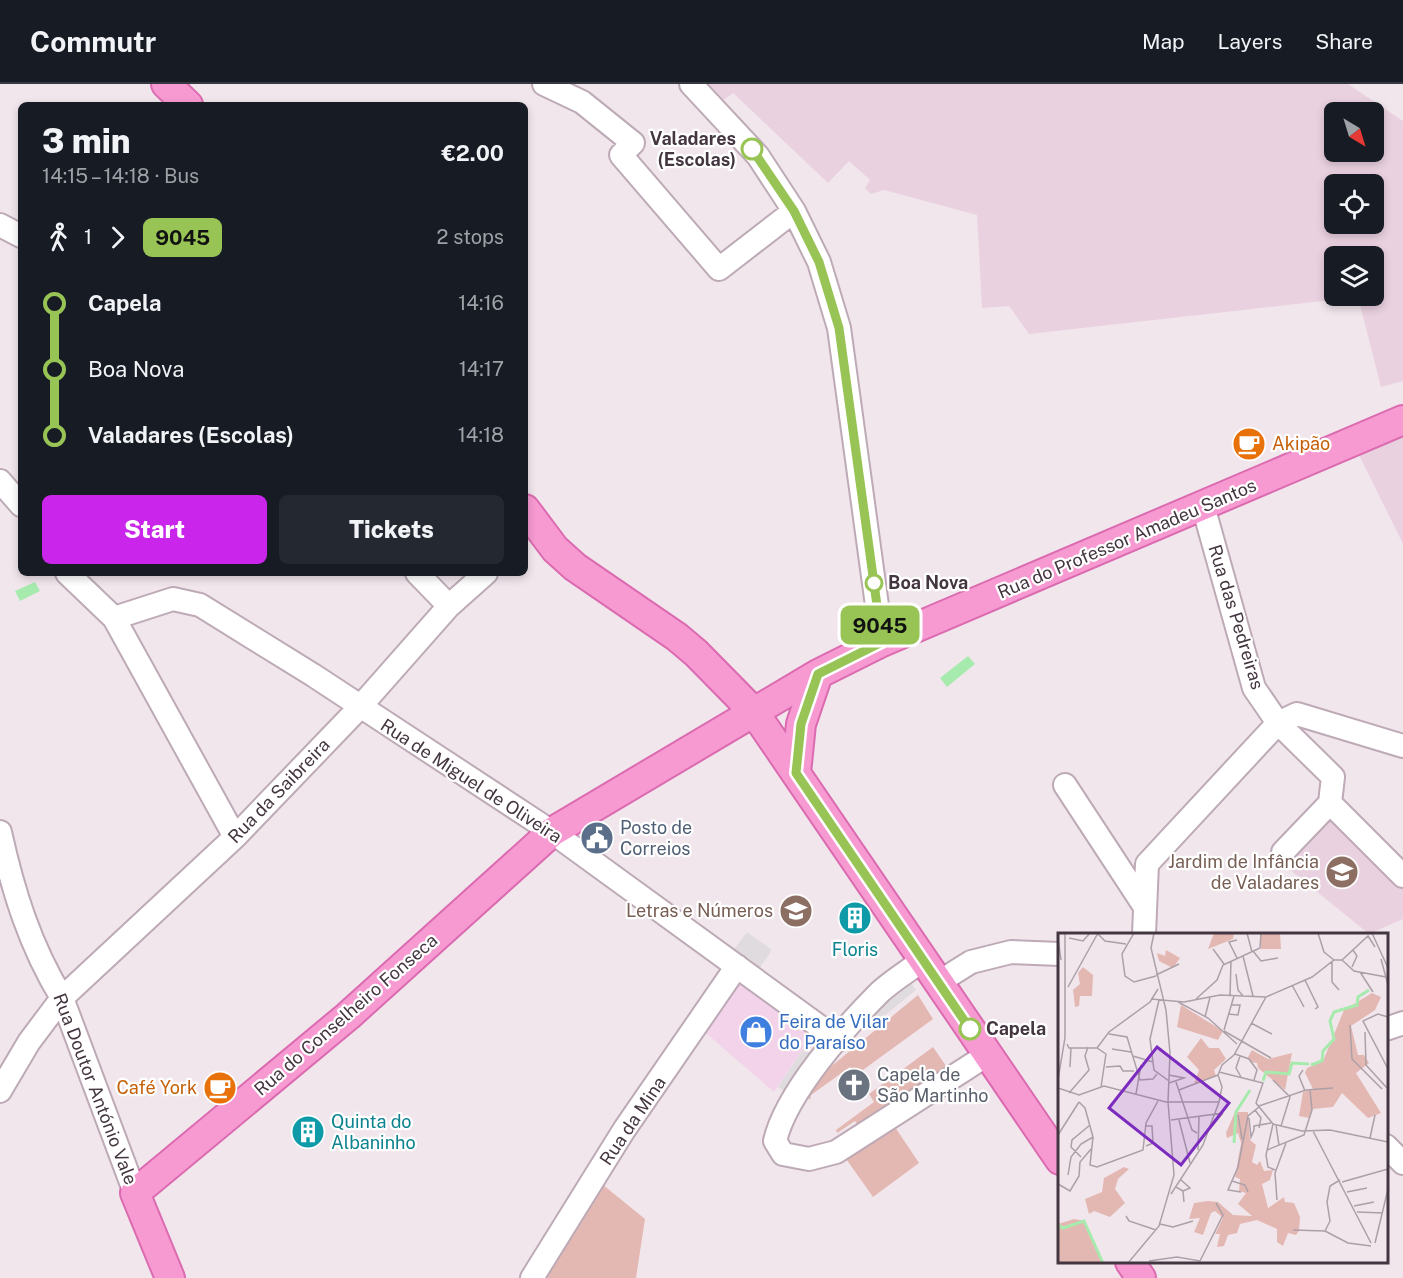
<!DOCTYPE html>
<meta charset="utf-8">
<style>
:root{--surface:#171b24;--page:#242831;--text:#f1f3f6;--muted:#9ea1a6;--line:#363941;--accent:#ca25eb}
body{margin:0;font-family:"Public Sans",sans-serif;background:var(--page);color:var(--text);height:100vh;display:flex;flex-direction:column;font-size:22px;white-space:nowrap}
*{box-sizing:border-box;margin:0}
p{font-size:20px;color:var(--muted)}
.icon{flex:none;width:33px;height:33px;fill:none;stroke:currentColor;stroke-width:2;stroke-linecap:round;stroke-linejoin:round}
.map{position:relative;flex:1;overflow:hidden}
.sheet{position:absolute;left:18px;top:18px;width:510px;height:474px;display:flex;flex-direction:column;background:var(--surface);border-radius:9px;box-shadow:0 3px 9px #0003}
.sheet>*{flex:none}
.badge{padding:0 12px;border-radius:9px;font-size:21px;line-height:39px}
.needle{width:39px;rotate:142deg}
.controls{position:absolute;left:1324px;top:18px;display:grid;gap:12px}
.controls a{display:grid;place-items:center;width:60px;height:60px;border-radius:9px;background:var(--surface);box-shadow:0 3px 9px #0003;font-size:30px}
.map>.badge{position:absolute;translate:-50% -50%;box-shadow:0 0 0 3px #fff}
.legs{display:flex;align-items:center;gap:9px;height:66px;padding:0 24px;font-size:20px}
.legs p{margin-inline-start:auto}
.summary{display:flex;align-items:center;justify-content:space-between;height:102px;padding:0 24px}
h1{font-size:33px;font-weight:800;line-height:45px}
.action{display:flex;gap:12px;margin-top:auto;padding:12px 24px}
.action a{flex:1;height:69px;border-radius:9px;background:var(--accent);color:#fff;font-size:24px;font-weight:800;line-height:69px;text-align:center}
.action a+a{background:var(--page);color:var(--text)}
ul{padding:0 24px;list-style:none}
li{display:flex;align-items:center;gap:21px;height:66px;font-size:22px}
li i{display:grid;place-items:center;width:9px;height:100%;margin:0 8px;background:currentColor}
li i::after{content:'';width:15px;height:15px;margin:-8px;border:4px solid;border-radius:50%;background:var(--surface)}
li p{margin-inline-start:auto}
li:first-child i{background:linear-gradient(#0000 50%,currentColor 0)}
li:last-child i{background:linear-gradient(currentColor 50%,#0000 0)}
header{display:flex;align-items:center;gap:36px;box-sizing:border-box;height:84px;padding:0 30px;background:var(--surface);border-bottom:2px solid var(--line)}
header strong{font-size:28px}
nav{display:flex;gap:33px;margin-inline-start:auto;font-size:21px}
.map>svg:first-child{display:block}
</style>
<header>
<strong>Commutr</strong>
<nav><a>Map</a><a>Layers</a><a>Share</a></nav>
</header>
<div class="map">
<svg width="1403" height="1194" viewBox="0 0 1403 1194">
<rect width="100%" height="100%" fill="#f2e6ed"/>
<path fill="#f3d3ea" d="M734 896H747L743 903 812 951 774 1008 701 945Z"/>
<path fill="#ead1e0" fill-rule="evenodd" d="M709 0H1348L1403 37V297L1381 303 1358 213 1029 250 1009 222 982 224 977 131 884 106 871 110 865 104 870 96 849 77 828 99 733 9 724 16ZM1335 28H1374V68H1335ZM1335 100H1374V140H1335ZM1374 172V212H1335V172Z
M1403 347V460L1357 367Z
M1331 724 1403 798V835L1369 850 1279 777Z"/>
<path fill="#e4b8b2" d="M918 911 933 935 856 991 850 983 811 1011 810 1016 806 1011 817 994Z
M933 963 951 989 862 1047 855 1037 837 1049 836 1046 874 1018 869 1010Z
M893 1040 919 1079 873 1113 844 1072Z
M597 1096 645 1135 636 1194H539Z"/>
<path fill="#e0dbdf" d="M747 848 772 866 757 888 731 869Z
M909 897 916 906 869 944 864 935Z
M803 965 814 972 789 1010 778 1003Z"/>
<path fill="#a6ebad" d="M35 498 40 507 20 517 15 507Z
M968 572 975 580 947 603 940 594Z"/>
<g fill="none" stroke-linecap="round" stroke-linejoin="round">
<defs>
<path id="minor" d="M544 0 582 18 633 59 621 71 719 185 794 127
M691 0 758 72 794 127 819 178 839 244 882 558
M0 141 21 152
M0 397 21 421
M1203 422 1254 604 1278 639 1333 693 1330 719 1403 792
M67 489 114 534 235 753
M417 489 449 522
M114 534 173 515 200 521 313 591 552 748 838 956
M1065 701 1143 820
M0 748C13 807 30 862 62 914L135 1109
M1283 768 1330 719
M1144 850 1147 780 1278 639 1297 630 1403 662
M924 875C910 886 893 896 880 908 845 943 786 1009 775 1057L783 1070 809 1075 836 1068 987 971
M939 898 971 878 1011 868 1060 870
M1386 945 1403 939
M0 1007 29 958 62 914 235 753 359 624 449 522 486 489
M1386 1062 1403 1079
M532 1194 624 1046 737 882"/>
<path id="major" d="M166 0 188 21
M525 425 555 465 575 483 677 553 696 569 754 628 1060 1076
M796 689 801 640 818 590
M1130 1178 1141 1194
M170 1194 135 1109 348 932 552 748 818 590 882 558 1403 336"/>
</defs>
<use href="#minor" stroke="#bdaab6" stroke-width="26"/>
<use href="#major" stroke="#db6bb0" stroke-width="32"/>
<use href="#minor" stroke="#fff" stroke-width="22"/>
<use href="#major" stroke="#f79ad2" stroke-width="28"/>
</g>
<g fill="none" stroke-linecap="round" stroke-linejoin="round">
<defs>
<path id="line-1" d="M752 65 794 127 819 178 839 244 882 558 818 590 801 640 796 689 970 945"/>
</defs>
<use href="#line-1" stroke="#fff" stroke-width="14"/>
<use href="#line-1" stroke="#98c455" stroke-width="9"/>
</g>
<defs>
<symbol id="cafe-disc" viewBox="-11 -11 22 22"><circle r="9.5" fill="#e8710a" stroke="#fff"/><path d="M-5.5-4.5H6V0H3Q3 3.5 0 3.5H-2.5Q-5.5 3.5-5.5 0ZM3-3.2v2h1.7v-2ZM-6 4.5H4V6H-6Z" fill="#fff"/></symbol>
<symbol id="civic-disc" viewBox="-11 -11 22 22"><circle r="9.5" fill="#5c6f8a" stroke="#fff"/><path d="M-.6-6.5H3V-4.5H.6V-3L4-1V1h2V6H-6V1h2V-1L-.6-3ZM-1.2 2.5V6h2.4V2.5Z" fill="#fff"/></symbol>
<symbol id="school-disc" viewBox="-11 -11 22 22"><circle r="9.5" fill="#8d6e63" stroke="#fff"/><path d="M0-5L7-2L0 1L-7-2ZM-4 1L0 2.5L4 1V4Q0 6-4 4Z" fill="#fff"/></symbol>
<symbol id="building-disc" viewBox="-11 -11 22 22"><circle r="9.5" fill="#0f9aa8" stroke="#fff"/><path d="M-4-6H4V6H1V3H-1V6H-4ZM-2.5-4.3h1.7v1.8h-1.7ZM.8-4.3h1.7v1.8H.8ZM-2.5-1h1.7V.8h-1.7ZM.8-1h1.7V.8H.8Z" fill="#fff"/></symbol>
<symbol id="shop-disc" viewBox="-11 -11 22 22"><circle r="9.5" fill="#3f7fe0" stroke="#fff"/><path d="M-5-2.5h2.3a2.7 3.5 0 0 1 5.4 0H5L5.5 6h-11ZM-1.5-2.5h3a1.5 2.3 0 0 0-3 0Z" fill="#fff"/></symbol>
<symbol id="church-disc" viewBox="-11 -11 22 22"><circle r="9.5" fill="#6b7280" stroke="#fff"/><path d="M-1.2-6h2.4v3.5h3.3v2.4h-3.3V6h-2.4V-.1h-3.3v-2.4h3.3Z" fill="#fff"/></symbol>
</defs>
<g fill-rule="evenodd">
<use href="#cafe-disc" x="1230" y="341" width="38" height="38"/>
<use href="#civic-disc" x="578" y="735" width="38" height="38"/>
<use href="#school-disc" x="1323" y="769" width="38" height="38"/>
<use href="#school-disc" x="777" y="808" width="38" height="38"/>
<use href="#building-disc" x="836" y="815" width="38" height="38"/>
<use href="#shop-disc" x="737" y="929" width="38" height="38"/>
<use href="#church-disc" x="835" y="982" width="38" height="38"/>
<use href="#cafe-disc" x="201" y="985" width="38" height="38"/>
<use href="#building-disc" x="289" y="1029" width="38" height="38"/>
</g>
<g fill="#fff" stroke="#98c455" stroke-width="3">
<circle cx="752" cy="65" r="10"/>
<circle cx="874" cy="499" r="8"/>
<circle cx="970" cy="945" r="10"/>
</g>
<g text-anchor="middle" stroke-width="4.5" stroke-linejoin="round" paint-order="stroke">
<g font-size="18" font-weight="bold" fill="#443640" stroke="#fff" text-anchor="start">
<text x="736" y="61" text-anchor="end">Valadares<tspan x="736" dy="21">(Escolas)</tspan></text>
<text x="888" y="505">Boa Nova</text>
<text x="986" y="951">Capela</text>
</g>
<g font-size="18" fill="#c56008" stroke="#fff" text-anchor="start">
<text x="1272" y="366">Akipão</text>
<text x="197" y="1010" text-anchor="end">Café York</text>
</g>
<g font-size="18" fill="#443640" stroke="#fff">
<text transform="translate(1127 455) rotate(-23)" y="6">Rua do Professor Amadeu Santos</text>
<text transform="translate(1236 533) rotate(73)" y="6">Rua das Pedreiras</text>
<text transform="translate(471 697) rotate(33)" y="6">Rua de Miguel de Oliveira</text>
<text transform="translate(279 707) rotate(-46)" y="6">Rua da Saibreira</text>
<text transform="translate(346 931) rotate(-41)" y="6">Rua do Conselheiro Fonseca</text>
<text transform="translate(95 1005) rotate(69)" y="6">Rua Doutor António Vale</text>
<text transform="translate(633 1037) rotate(-56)" y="6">Rua da Mina</text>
</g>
<g font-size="18" fill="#4e5e75" stroke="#fff" text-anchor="start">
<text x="620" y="750">Posto de<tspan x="620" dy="21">Correios</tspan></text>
</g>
<g font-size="18" fill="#785e54" stroke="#fff" text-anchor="end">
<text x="1319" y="784">Jardim de Infância<tspan x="1319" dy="21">de Valadares</tspan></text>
<text x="773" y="833">Letras e Números</text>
</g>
<g font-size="18" fill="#0d838f" stroke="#fff">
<text x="855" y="872">Floris</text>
<text x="331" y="1044" text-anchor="start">Quinta do<tspan x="331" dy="21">Albaninho</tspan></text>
</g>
<g font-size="18" fill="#366cbe" stroke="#fff" text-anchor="start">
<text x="779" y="944">Feira de Vilar<tspan x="779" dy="21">do Paraíso</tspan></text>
</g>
<g font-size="18" fill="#5b616d" stroke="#fff" text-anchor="start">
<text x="877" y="997">Capela de<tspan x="877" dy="21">São Martinho</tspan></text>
</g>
</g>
<g transform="translate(1058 849)">
<rect width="330" height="330" fill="#f2e6ed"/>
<path d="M156 0H176L175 6 150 16ZM203 0H222L223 16H203ZM108 17 122 25 115 35 101 28 99 20 107 23ZM25 34 35 42 34 63H22L21 73 17 74 15 57 22 51 20 40ZM314 60 323 64 317 77 293 93 300 122H306L311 130 298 140 323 180 310 185 284 160 275 174 254 176 251 185 241 183 245 159 255 156 247 140 249 135 265 128 286 77ZM123 72 165 98 160 107 119 94ZM143 105 151 115H161L168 126 156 137 158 143 136 151 141 137 129 124ZM194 117 210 126 234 120 227 157 200 135 199 130 193 129 190 124ZM177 179H190L192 207 198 212 194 229 199 232 202 228 206 238 215 237 212 247 204 251 210 275 226 264 227 269 236 270 242 284 241 298 238 302 230 300 225 313 219 309V296L199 287 182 291 179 300 170 302 166 313 159 314 162 301H157L165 285 157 278 153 280 145 302 136 299 142 285 131 286 136 270 150 268 160 269 175 282 194 283 180 271 188 260 181 258 182 246 177 244 183 210 180 200 169 205 168 200ZM66 234 71 236 60 246 57 256 67 270 52 284 36 278 31 281 27 266 44 259 46 245ZM16 286 27 288 45 330H0V291Z" fill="#e4b8b2"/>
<path fill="none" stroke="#a6ebad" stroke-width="3" d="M253 132 264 128 265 118 276 106 272 88 276 79 299 72 300 64 311 57M205 148 208 139 231 141 234 130 251 131M176 210 178 179 192 157M0 292 5 295 26 288 45 330"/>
<path fill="none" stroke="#aca0a8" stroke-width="1.5" d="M76 0 64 21 67 43 76 49 98 43M189 0 194 19M260 0 266 19 276 27M314 0 330 35M40 1 47 8 68 11M0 5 3 27M11 5 25 8 32 0M179 7 171 9 179 25M155 16 166 31M195 18 203 28 220 25M185 23 195 63M323 26 330 52M284 27 296 38 328 44M274 28V49L281 57M294 34 299 23 295 17M302 39 315 59M178 41 180 57 185 63M98 42 121 31M247 47 260 74 257 76M234 52 246 74M10 54 40 0M172 63 173 28M93 66 126 69 162 62 208 64M138 66 159 47 165 32 202 15 203 0M101 67 92 106 96 137 111 148M120 69 150 85 179 111M170 81 180 82 182 72H173M147 84 152 64M330 84 320 81 305 88 330 136M193 90 214 101M292 92 294 126 324 156M166 97 176 63M166 98 213 125M307 99 308 132 329 155M51 101 69 104 82 147 95 146 99 141M9 111 11 115H39L48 121M39 115 51 99 92 69 100 56M54 116 73 119M177 121 191 126 199 137 196 147M75 123 95 129M182 123 178 135 183 144M12 134 13 115M48 134 62 133 65 138H76M245 137 241 143 247 158M161 139 205 150 198 170 215 191 244 198 272 197 330 209M0 146 7 105V0M215 147 232 164 223 193M118 149 134 197 139 200M111 150 126 145 111 142M43 154 48 121M0 155 21 162 46 153 108 169H161L164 154 160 142 164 132 176 122 208 64 254 44 276 27H284L310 3 317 14M121 157 160 142M11 160 31 137 27 123 30 114M78 161 83 132M21 169 27 175 35 204 32 232 39 234 85 217 88 190 100 168M201 173 248 157 275 155M197 177 203 185 201 195M180 182 184 206M191 185 193 204 196 197M113 187 165 180M121 187 132 230M215 191 208 222 210 234 217 237M218 192 221 212M87 193H94L95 210 88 213M151 197 165 180M196 197V193L213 190M255 198 313 310M0 202 21 169M312 205 317 182M140 217 141 184M209 217 246 202 254 177 252 157M23 224 13 214 14 207 32 192M10 242 13 224 23 211 35 204M123 247 132 255 125 258M174 248 187 252 190 259M284 249 330 236M0 251 12 258 21 243 22 229 34 215M118 254 125 258 126 269M183 259 170 257 180 234 190 183 201 174M289 259 309 255M113 261 145 212 161 169M219 267 217 240 228 210M296 273 316 269M299 279 325 280M68 283 71 288 98 297M102 291 115 294 135 288M235 297 267 298M267 298 272 288 269 269 272 253 282 247M267 298 290 310 313 313M317 310 330 256M91 328 119 324 142 328 165 282 158 270M70 330 101 293 116 242 110 169 112 120 108 77 93 15 96 0"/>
<path fill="#7b2cbf" fill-opacity="0.15" stroke="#7b2cbf" stroke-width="3" d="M99 114 171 170 123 232 51 175Z"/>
<rect width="330" height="330" fill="none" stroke="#443640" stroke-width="3"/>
</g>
</svg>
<div class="controls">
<a><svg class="needle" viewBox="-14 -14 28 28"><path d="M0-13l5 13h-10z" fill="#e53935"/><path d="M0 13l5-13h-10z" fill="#9ea1a6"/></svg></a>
<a><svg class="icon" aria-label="locate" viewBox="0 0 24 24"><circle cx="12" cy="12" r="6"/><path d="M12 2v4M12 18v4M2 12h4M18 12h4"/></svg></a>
<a><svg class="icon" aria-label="layers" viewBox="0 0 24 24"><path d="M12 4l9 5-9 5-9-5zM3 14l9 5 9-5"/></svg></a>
</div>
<b class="badge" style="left:880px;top:541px;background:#98c455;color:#111">9045</b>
<section class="sheet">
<div class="summary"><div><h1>3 min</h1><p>14:15 – 14:18 · Bus</p></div><b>€2.00</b></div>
<div class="legs"><svg class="icon" aria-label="walk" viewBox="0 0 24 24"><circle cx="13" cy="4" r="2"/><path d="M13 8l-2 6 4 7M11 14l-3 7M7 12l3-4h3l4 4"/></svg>1<svg class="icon" aria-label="forward" viewBox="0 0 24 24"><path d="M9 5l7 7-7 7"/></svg><b class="badge" style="background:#98c455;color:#111">9045</b><p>2 stops</p></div>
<ul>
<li><i style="color:#98c455"></i><b>Capela</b><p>14:16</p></li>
<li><i style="color:#98c455"></i><span>Boa Nova</span><p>14:17</p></li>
<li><i style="color:#98c455"></i><b>Valadares (Escolas)</b><p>14:18</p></li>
</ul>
<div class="action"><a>Start</a><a>Tickets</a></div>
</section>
</div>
